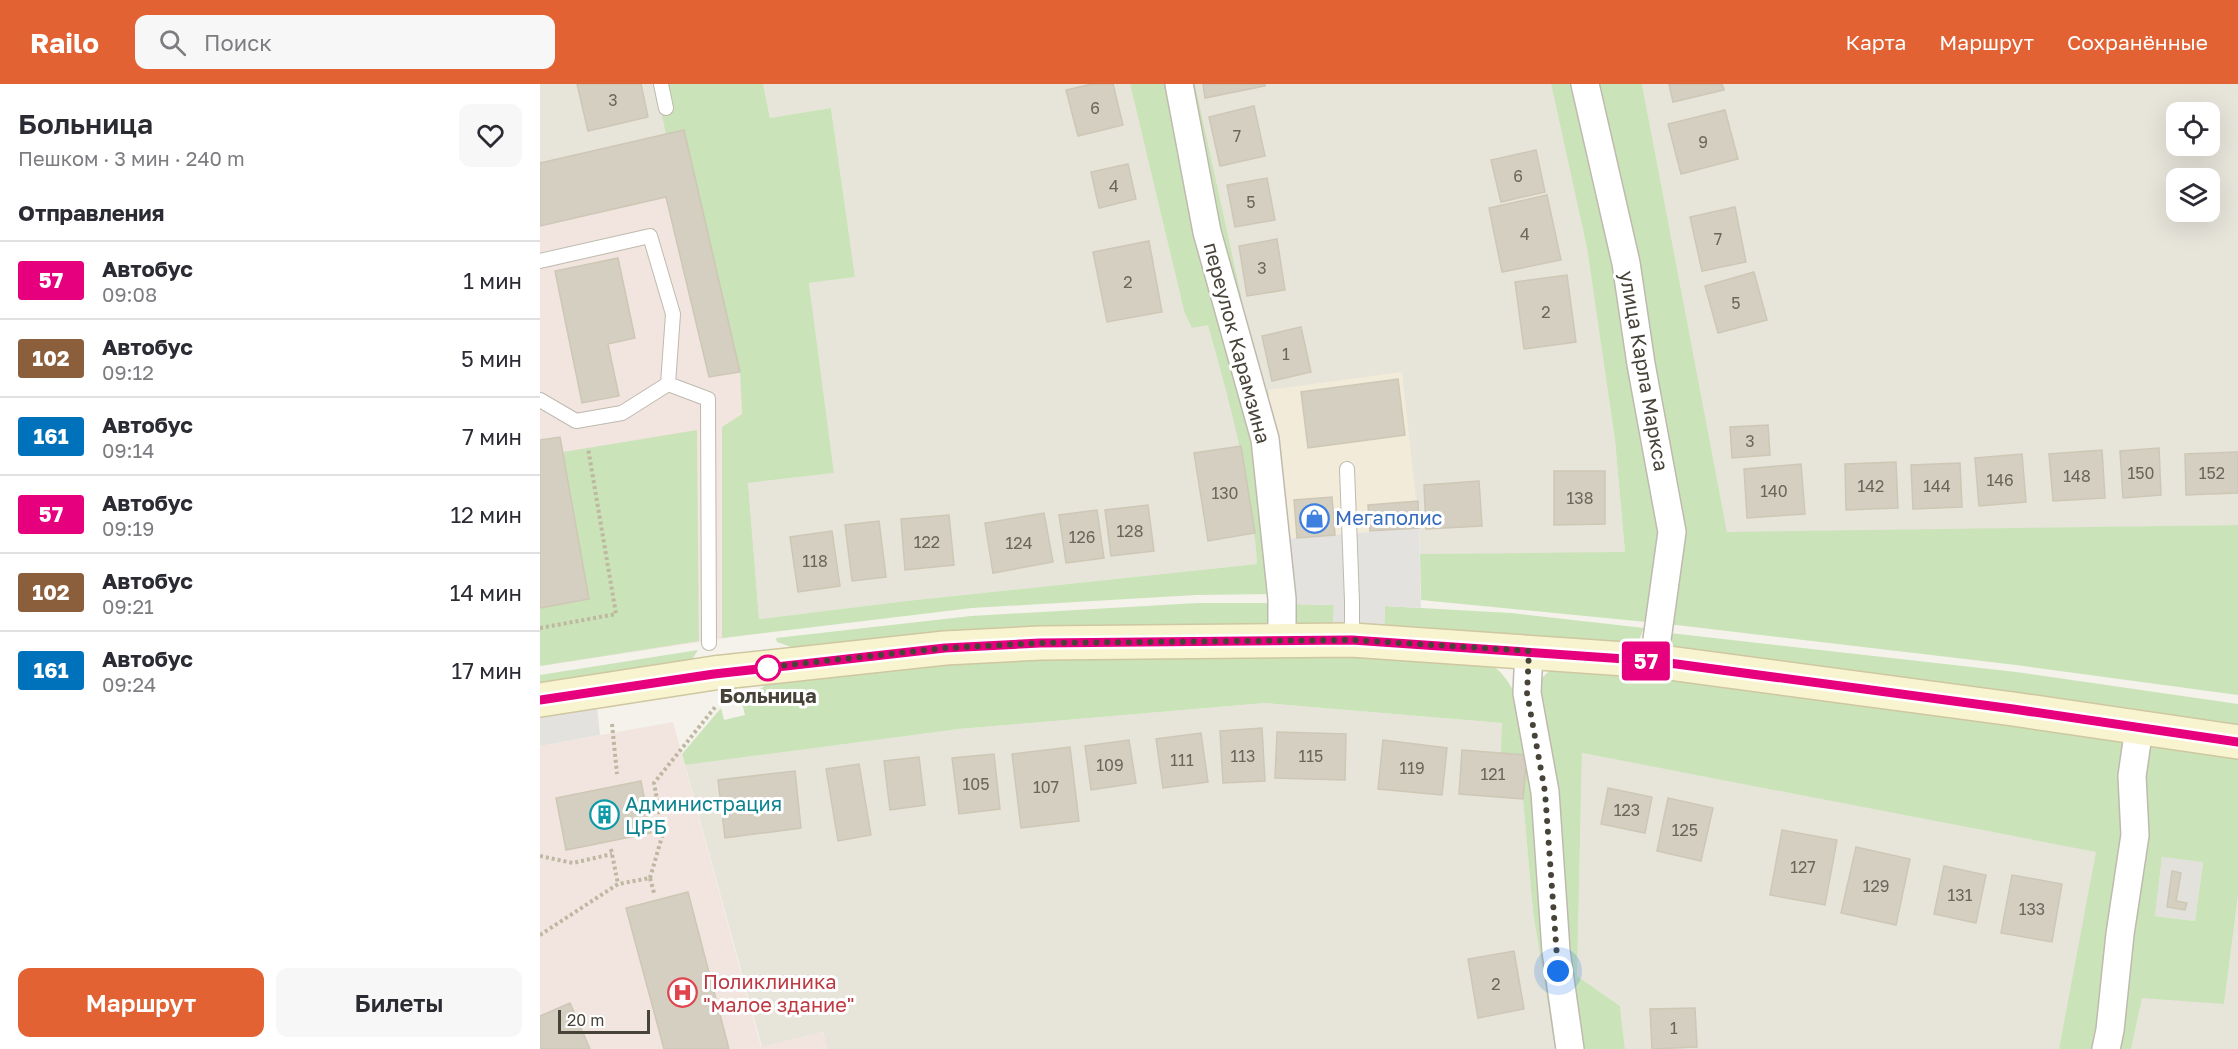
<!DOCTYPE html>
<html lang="ru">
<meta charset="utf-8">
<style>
:root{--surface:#fff;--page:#f7f7f7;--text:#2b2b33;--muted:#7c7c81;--line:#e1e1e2;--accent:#e26234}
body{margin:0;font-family:"Golos Text",sans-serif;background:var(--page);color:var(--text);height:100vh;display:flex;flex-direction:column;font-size:22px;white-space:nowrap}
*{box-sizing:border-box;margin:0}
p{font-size:20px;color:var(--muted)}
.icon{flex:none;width:33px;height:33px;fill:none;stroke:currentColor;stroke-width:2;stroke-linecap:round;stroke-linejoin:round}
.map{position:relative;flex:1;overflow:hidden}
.sheet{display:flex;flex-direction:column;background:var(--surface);width:540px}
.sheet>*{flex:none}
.badge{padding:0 12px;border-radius:4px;font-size:21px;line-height:39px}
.controls{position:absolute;left:1626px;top:18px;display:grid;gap:12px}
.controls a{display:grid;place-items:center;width:54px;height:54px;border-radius:12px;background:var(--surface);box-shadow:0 6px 24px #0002;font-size:30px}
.scale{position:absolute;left:18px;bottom:15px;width:92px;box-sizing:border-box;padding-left:6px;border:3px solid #474339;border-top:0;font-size:16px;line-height:21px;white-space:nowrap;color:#474339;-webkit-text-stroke:4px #fff;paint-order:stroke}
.you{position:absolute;width:30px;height:30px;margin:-15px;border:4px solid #fff;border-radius:50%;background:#1a73e8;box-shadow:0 0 0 9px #1a73e833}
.map>.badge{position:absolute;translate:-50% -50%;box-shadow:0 0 0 3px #fff}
h2{padding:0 18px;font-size:22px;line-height:54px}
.round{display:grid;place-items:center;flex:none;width:63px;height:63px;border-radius:12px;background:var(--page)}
.head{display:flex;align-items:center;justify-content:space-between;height:102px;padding:0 18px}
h1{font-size:28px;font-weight:600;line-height:45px}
.button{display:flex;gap:12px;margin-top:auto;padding:12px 18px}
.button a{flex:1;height:69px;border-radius:12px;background:var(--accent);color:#fff;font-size:24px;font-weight:600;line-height:69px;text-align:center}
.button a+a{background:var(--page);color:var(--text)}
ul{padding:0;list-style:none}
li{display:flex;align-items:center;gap:18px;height:78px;padding:0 18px;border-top:2px solid var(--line)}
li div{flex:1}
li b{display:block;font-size:22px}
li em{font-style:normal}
li .badge{min-width:66px;font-weight:700;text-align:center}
header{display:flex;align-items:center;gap:36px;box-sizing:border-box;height:84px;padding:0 30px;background:var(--accent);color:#fff}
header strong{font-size:28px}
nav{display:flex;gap:33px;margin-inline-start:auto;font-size:21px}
.search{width:420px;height:54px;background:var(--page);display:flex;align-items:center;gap:15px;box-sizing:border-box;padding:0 21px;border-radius:12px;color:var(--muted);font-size:22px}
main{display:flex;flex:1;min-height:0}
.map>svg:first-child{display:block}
</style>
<header>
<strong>Railo</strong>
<div class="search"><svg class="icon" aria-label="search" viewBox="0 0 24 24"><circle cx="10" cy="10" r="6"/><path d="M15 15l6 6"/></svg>Поиск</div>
<nav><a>Карта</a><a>Маршрут</a><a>Сохранённые</a></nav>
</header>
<main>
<section class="sheet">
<div class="head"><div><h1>Больница</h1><p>Пешком · 3 мин · 240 m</p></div><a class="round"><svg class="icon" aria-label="heart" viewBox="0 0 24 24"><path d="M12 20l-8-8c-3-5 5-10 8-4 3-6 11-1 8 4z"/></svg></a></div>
<h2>Отправления</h2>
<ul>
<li><span class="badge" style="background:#e6007e;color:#fff">57</span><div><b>Автобус</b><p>09:08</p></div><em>1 мин</em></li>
<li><span class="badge" style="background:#8b5e3c;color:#fff">102</span><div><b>Автобус</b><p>09:12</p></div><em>5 мин</em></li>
<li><span class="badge" style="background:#0072bc;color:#fff">161</span><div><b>Автобус</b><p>09:14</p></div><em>7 мин</em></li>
<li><span class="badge" style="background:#e6007e;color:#fff">57</span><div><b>Автобус</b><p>09:19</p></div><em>12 мин</em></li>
<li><span class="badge" style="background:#8b5e3c;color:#fff">102</span><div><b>Автобус</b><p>09:21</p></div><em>14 мин</em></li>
<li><span class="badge" style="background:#0072bc;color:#fff">161</span><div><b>Автобус</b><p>09:24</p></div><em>17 мин</em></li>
</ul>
<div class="button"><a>Маршрут</a><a>Билеты</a></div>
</section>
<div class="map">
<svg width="1698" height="965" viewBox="0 0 1698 965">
<rect width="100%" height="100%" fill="#f4f2eb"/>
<path fill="#e7e4da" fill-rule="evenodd" d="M0 0H115L126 51 0 79Z
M223 0H590L644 227 668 240 701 362 715 449 717 480 366 517 219 535 208 399 294 389 269 199 315 193 291 24 230 34Z
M655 0H1011L1047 164 1075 358 1085 469 880 470 878 417 722 307Z
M1102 0H1698V441L1187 449ZM1636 28H1670V62H1636ZM1636 94H1670V128H1636Z
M725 619 962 639 987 671 983 715 993 828 1015 965H287L283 948 222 963 145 681 419 645Z
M1042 669 1557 768 1519 965H1085L1080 922 1037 892Z
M1698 812V965H1591L1602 913 1684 919Z"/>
<path fill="#f3ebd9" d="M862 288 879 444 744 455 728 306Z"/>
<path fill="#e3e1dc" d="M1622 772 1663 777 1655 837 1615 832Z"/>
<path fill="#f2e5e0" d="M144 46 200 288 220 549 0 582V79Z
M133 638 221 963 283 948 287 965H0V662Z"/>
<path fill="#cbe3b9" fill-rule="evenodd" d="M115 0H223L230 34 291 24 315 193 269 199 294 389 208 399 219 535 366 517 717 480C712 396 690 321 668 241L652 244 644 227 590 0H633L719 356 735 510 656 511 432 524 182 554V343L202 330 200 288 126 51Z
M643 0H655L722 307 728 306 744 455Z
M1011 0H1039L1127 447 1107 538 881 516 880 470 1085 468 1075 357 1047 164Z
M1050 0H1102L1187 448 1698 441V611L1476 581 1128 540 1137 448Z
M157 346 159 557 0 582V524L49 515 23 368Z
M658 519H734L726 541 266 568 237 558 236 554 431 532Z
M753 520 794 521 793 542 754 541Z
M845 522 971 529 1104 544 1097 561 844 544Z
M1130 549 1476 588 1698 620V642L1132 565Z
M158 566 150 579 0 603V591Z
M744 569 814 570 947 578C952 582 958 585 962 590 1011 648 1003 795 1011 870 1014 902 1020 933 1024 965H1015L993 828 983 715 987 671 961 669 962 639 725 619 419 645 145 681 142 670 181 624 184 636 205 631 202 619 232 596 408 578 507 573Z
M1013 583 1113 590 1586 657 1589 752 1558 965H1519L1556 768 1042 669 1037 892 1080 922 1085 965H1037L994 617 1000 596Z
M1608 661 1698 674V812L1684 920 1602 914 1591 965H1572ZM1622 773 1663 778 1655 837 1615 832Z"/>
<path fill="#e3e2df" d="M879 444 881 524 845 522 844 544 793 542 794 521 750 520 744 455Z
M57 622 60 651 0 662V633Z"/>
<path fill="#d4cfc1" stroke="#cec7b5" stroke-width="1.5" d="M37 0H101L108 33 48 47Z
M552 0H573L583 41 538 52 526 6Z
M663 0H725V2L665 14Z
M1129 0H1182L1184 6 1133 18Z
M714 22 725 72 680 82 669 33Z
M1185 26 1198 75 1141 90 1128 40Z
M144 46 200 288 169 293 126 113 0 142V79Z
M996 66 1005 108 961 118 951 76Z
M588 80 596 115 559 124 551 88Z
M727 94 735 136 695 143 687 101Z
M1007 111 1021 176 962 188 949 124Z
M1195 123 1206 178 1162 187 1150 133Z
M737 155 745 206 707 212 699 162Z
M609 157 622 228 567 238 553 168Z
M78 174 95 254 68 260 79 312 42 319 15 187Z
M1214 188 1227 236 1178 249 1165 202Z
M1027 191 1036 258 984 265 975 198Z
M761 243 771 288 732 297 722 252Z
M858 295 865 351 768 364 761 308Z
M1228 341 1230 371 1192 374 1190 343Z
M20 353 49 515 0 524V356Z
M701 362 715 449 668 457 654 369Z
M1619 364 1621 411 1583 414 1580 367Z
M1562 366 1565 414 1513 417 1509 370Z
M1698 368V409L1646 411 1645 370Z
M1482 370 1486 418 1439 422 1435 374Z
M1356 378 1358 424 1306 426 1305 380Z
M1420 379 1422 423 1373 425 1371 381Z
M1261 380 1265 430 1207 434 1204 385Z
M1014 387H1065V440L1014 441Z
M939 397 942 442 886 445 884 401Z
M792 413 795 451 757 454 754 416Z
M878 417 879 444 830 447 828 421Z
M608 421 614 467 571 472 565 426Z
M557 426 564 474 526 479 519 431Z
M504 429 513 478 453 489 445 439Z
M409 431 414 481 365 486 361 435Z
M339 437 346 493 312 497 305 441Z
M292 447 300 502 258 508 250 453Z
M722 644 725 697 683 699 680 647Z
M737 648 806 650 805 696 735 694Z
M661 649 668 698 623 704 616 655Z
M589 656 596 699 551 706 545 662Z
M843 656 907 664 902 711 838 705Z
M530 663 539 737 481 744 472 670Z
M922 666 987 671 983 715 919 710Z
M454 670 460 725 419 730 412 674Z
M379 673 385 721 350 726 344 677Z
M319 680 331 751 298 757 286 685Z
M255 687 261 744 185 754 178 696Z
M101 697 111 749 26 766 16 714Z
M1068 704 1112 713 1105 749 1061 740Z
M1128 714 1173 724 1161 777 1117 767Z
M1242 746 1297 756 1285 821 1230 811Z
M1316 763 1370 775 1356 841 1301 829Z
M1404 782 1446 791 1436 839 1394 830Z
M1632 787 1641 789 1636 817 1647 819 1645 826 1627 823Z
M1472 791 1522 800 1512 858 1461 849Z
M148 808 189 965H124L86 824Z
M974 867 984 925 938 934 928 875Z
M30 919 50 965H0V932Z
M1155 924 1157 963 1112 965 1110 925Z"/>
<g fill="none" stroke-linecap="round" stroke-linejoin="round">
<defs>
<path id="service" d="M121 0 126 24
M0 177 110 152 133 230 128 300 168 315 169 559
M0 316 36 337 82 329 128 300
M807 385 812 517V556"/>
<path id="minor" d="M639 0 667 148 725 355 742 515V555
M1045 0 1086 179 1101 280 1132 448 1114 577
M989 567 987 609 1005 708 1016 867 1030 965
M1566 965 1570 946 1580 850 1595 751 1592 692 1599 644"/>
<path id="secondary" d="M0 616 174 589 405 564 500 559 812 556 1114 577 1473 625 1698 658"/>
</defs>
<use href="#service" stroke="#bebaae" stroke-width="16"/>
<use href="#minor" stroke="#bebaae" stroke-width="30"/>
<use href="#secondary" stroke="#cec7a0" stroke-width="36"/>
<path stroke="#beb7a1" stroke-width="4" stroke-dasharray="3 3" stroke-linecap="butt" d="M0 544 76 530 48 364
M72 640 77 690
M71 765 78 800
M0 772 33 779 72 770
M110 794 123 749 114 699 176 622
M0 851 78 800 110 794 114 809"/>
<use href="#service" stroke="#fff" stroke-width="14"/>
<use href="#minor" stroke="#fff" stroke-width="27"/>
<use href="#secondary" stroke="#f9f4d0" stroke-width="33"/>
</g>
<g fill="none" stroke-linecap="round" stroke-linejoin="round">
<defs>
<path id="line" d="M0 616 174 590 405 564 500 559 812 556 1114 577 1473 625 1698 658"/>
</defs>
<use href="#line" stroke="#fff" stroke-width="14"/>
<use href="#line" stroke="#e6007e" stroke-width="9"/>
<path stroke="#474339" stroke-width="6" stroke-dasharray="0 10.8" d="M228 584H220L405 564 500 559 812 556 989 567 987 609 1005 708 1018 887"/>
</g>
<defs>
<symbol id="shop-ring" viewBox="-11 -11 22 22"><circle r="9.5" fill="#fff" stroke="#3f7fe0" stroke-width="1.5"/><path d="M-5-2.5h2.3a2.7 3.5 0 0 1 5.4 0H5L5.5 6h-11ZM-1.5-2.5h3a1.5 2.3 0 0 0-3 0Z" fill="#3f7fe0"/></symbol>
<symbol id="building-ring" viewBox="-11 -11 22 22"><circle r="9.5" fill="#fff" stroke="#0f9aa8" stroke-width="1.5"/><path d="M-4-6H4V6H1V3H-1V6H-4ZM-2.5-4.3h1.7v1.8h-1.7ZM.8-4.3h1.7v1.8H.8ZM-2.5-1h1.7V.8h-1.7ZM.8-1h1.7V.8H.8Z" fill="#0f9aa8"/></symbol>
<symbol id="hospital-ring" viewBox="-11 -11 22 22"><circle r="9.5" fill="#fff" stroke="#e0444e" stroke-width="1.5"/><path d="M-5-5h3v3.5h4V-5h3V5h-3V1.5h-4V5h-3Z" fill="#e0444e"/></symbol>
</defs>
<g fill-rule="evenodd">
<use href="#shop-ring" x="758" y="418" width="33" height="33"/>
<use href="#building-ring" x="48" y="714" width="33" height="33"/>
<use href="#hospital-ring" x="126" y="892" width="33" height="33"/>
</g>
<circle fill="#fff" stroke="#e6007e" stroke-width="3" cx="228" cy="584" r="12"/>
<g text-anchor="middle" stroke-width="6" stroke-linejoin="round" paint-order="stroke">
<g font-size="16" fill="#6a665b">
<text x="73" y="22">3</text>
<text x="555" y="30">6</text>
<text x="697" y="58">7</text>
<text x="1163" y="64">9</text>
<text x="978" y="98">6</text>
<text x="574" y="108">4</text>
<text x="711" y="124">5</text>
<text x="985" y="156">4</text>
<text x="1178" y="161">7</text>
<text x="722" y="190">3</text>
<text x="588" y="204">2</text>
<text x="1196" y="225">5</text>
<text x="1006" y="234">2</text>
<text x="746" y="276">1</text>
<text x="1210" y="363">3</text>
<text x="1601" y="395">150</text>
<text x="1672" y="395">152</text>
<text x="1537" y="398">148</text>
<text x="1460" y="402">146</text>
<text x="1331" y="408">142</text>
<text x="1397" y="408">144</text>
<text x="1234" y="413">140</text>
<text x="685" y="415">130</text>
<text x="1040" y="420">138</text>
<text x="590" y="453">128</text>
<text x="542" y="459">126</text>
<text x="387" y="464">122</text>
<text x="479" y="465">124</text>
<text x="275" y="483">118</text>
<text x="703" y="678">113</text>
<text x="771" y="678">115</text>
<text x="642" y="682">111</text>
<text x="570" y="687">109</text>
<text x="872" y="690">119</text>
<text x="953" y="696">121</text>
<text x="436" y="706">105</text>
<text x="506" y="709">107</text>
<text x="1087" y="732">123</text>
<text x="1145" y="752">125</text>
<text x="1263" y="789">127</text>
<text x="1336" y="808">129</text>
<text x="1420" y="817">131</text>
<text x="1492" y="831">133</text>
<text x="956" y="906">2</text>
<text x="1134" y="950">1</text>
</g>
<g font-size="20" fill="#474339" stroke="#fff">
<text transform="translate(697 259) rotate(75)" y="7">переулок Карамзина</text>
<text transform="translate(1104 287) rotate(80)" y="7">улица Карла Маркса</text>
</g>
<g font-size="20" fill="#366cbe" stroke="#fff" text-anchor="start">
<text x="795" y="441">Мегаполис</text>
</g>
<g font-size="20" font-weight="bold" fill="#474339" stroke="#fff">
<text x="228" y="619">Больница</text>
</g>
<g font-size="20" fill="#0d838f" stroke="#fff" text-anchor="start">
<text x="85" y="727">Администрация<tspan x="85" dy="23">ЦРБ</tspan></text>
</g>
<g font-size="20" fill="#be3a42" stroke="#fff" text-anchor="start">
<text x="163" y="905">Поликлиника<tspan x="163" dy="23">"малое здание"</tspan></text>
</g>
</g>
</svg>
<div class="controls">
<a><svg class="icon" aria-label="locate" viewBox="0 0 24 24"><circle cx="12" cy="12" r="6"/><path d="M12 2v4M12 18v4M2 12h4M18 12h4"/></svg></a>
<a><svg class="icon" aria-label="layers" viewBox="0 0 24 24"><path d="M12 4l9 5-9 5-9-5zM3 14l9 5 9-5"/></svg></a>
</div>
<div class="scale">20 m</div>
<div class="you" style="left:1018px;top:887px"></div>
<b class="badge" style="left:1106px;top:577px;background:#e6007e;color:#fff">57</b>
</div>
</main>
